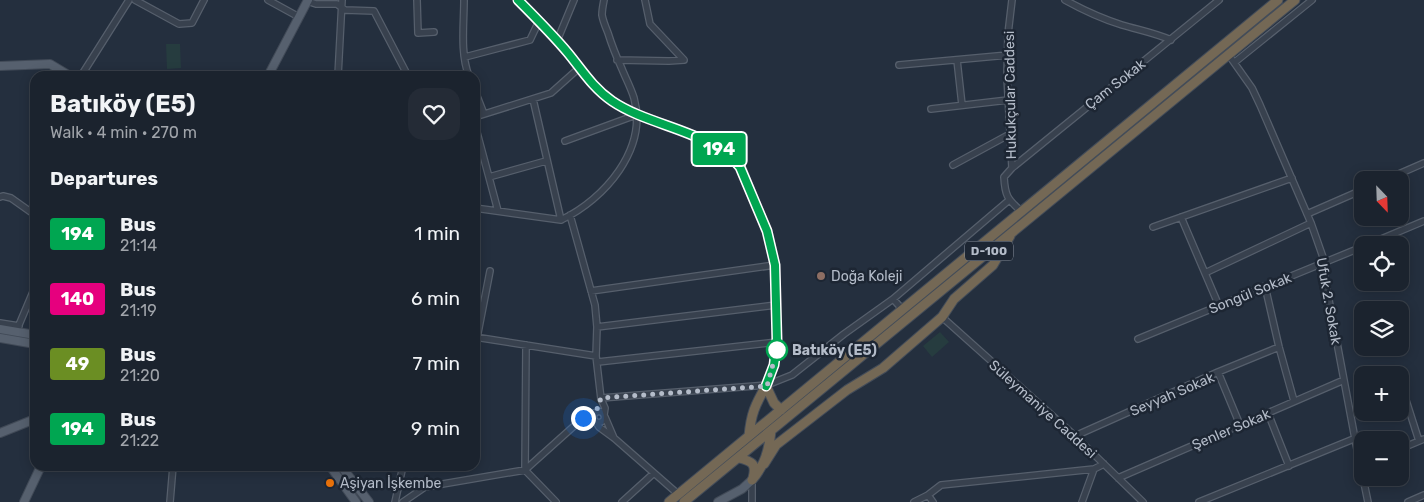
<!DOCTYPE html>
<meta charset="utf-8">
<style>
:root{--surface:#1b232e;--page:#242b36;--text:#f1f3f6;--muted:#a0a4aa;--line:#39404a}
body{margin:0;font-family:Rubik,sans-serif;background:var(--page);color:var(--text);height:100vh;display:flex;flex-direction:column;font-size:19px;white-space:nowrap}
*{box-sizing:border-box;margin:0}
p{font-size:16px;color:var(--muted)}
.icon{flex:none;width:28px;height:28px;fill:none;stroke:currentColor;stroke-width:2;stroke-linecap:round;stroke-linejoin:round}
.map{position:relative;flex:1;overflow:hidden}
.drawer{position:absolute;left:30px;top:71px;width:450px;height:400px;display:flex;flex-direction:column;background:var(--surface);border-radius:15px;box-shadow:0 2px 12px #0003,0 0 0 1px var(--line)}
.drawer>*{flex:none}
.badge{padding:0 10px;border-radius:4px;font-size:18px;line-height:32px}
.needle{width:32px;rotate:157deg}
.controls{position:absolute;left:1354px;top:171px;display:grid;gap:10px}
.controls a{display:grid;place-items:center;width:55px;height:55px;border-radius:10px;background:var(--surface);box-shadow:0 2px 12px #0003,0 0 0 1px var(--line);font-size:25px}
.you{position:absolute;width:25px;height:25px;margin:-12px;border:4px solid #fff;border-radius:50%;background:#1a73e8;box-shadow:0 0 0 8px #1a73e833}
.map>.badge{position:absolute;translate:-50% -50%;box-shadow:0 0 0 2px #fff}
h2{padding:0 20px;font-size:19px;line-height:45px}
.round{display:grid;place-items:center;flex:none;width:52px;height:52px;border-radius:15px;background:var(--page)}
.headline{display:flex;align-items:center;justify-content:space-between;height:85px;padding:0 20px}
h1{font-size:24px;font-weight:700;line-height:38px}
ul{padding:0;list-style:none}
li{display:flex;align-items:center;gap:15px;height:65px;padding:0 20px}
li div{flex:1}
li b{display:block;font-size:19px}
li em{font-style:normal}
li .badge{min-width:55px;font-weight:700;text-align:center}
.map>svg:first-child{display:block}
</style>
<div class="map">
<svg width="1424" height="502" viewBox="0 0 1424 502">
<rect width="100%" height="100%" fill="#242f3e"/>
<path fill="#263c3f" d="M166 44H180L181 68 167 69Z
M940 332 949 342 932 357 923 346Z"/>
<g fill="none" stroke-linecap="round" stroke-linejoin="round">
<defs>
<path id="minor" d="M135 0 179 24 192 23 204 0
M268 0 299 17
M417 0 418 33 434 32
M464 0C464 24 460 54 469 76
M1012 0 1008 34 1007 77 1012 168 1004 177C1005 195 1007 199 1021 211
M1065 0C1083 10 1103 19 1122 25 1139 30 1155 33 1171 40
M307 1 316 4H337L345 10 374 11 408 76
M557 41 574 0
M1228 54 1252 88 1260 105 1311 223 1325 263V279L1362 476
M465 57 530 40 539 21
M617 60 669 61 684 60 650 24 645 0
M957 60 962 105
M1235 62 1312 0
M899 65 1008 55
M81 76 129 0
M338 76 342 0
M475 91 484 114
M533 99 561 220
M931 109 1008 100
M475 117 551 93 579 68
M475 125 498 211
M565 141 636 115
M953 165 1010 134
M1012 168 1219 0
M489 177 546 161
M1385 180 1424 163
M0 197 3 196 11 198 35 215
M475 208 561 220C605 199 648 149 634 98 631 88 626 79 622 69 617 58 612 46 608 33 606 28 603 21 602 15 602 10 603 5 604 0
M1307 214 1362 190
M570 215 595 305 597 327 596 356 601 399 605 408 604 415
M1181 217 1219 306
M1153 227 1292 178
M1367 245 1424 221
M1205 273 1311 223
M1265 286 1279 347 1294 401
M591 291 775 265
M893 299 903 310
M942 317 1075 436 1143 502
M0 323 19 326
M597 327 776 305
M16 332 35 287
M475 337 596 356
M477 338 490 271
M1138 339 1362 247
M526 345 525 470 556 502
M598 362 777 342
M1218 372 1279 347
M1404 394 1419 441
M601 398 767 385 792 375 844 334 893 299 1008 201
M593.5 417a5.5 5.5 0 1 1 11 0a5.5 5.5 0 1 1-11 0Z
M1268 413 1289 466
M605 417 614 438
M596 422 599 427 614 438 678 494
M576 424 594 420
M1075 436 1218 372 1240 425
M1400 449 1424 439
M1118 478 1344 380
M1363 478 1368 502
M928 495 941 485 1094 469 1104 464
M170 502 173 466
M395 502 403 466
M403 502 425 487 525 470 583 418 589 414 594 413
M622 502 654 473
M752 502V480
M914 502 928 495 933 502
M1082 502 1094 469
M1199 502 1356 438
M1408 502 1424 495"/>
<path id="major" d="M518 0C535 17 553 34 568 53 582 70 593 89 612 101 651 127 710 130 741 167L767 231 775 265 777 342 774 365 766 386
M0 66 50 64 70 76
M268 76 308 0
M0 329 35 335
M0 338 35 344
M0 433 35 419
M330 466 356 502
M341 466 369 502
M24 502 41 466
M718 502 742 489 752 480"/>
<path id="highway" d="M766 386 774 403 781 410
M749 436C751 414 755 405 766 386
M739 458C751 461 757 463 753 478
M764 464 776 445 847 390 883 368 942 317 954 299 993 265 1010 236
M752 480C765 465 769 450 771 431
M669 502 1278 0
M684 502 1295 0"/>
</defs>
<use href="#minor" stroke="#565f6c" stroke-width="8"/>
<use href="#major" stroke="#414a57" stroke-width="10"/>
<use href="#highway" stroke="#434c59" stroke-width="11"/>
<use href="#minor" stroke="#38414e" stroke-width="5.5"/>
<use href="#major" stroke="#56606e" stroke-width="8"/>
<use href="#highway" stroke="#746855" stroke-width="9"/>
</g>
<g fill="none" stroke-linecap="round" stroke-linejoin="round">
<defs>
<path id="line" d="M518 0C535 17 553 35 568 53 582 70 593 88 612 101 650 127 710 130 740 167L767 231 775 265 777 342 774 365 766 386"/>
</defs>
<use href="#line" stroke="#fff" stroke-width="11"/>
<use href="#line" stroke="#00a651" stroke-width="8"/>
<path stroke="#b4bcc9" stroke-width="5" stroke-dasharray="0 9" d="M583 418 596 412 601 398 767 386 777 350"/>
</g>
<circle fill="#8d6e63" stroke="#1d2633" stroke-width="2" cx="821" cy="276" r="5"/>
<circle fill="#fff" stroke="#00a651" stroke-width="2.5" cx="777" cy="350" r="10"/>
<circle fill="#e8710a" stroke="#1d2633" stroke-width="2" cx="330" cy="483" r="5"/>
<g text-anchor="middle" stroke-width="5" stroke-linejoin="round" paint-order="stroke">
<rect fill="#1d2633" stroke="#878f9c" stroke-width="1" x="965" y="241.5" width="48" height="19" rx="4"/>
<g font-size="12" font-weight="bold" fill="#b4bcc9">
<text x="989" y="255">D-100</text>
</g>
<g font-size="14" fill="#b4bcc9" stroke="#1d2633">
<text transform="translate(1115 84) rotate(-38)" y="5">Çam Sokak</text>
<text transform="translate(1010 95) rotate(-91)" y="5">Hukukçular Caddesi</text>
<text transform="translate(1250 293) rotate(-22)" y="5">Songül Sokak</text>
<text transform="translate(1329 301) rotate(80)" y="5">Ufuk 2. Sokak</text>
<text transform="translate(1172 394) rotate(-23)" y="5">Seyyah Sokak</text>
<text transform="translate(1043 409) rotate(42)" y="5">Süleymaniye Caddesi</text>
<text transform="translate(1231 429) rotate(-23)" y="5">Şenler Sokak</text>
</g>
<g font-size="14" fill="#b4bcc9" stroke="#1d2633" text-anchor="start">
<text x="831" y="281">Doğa Koleji</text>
<text x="340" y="488">Aşiyan İşkembe</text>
</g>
<g font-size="14" font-weight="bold" fill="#b4bcc9" stroke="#1d2633" text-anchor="start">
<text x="792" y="355">Batıköy (E5)</text>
</g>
</g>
</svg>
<div class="controls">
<a><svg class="needle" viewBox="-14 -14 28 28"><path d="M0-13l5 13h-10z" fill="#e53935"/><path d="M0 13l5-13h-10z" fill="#a0a4aa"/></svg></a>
<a><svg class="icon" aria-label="locate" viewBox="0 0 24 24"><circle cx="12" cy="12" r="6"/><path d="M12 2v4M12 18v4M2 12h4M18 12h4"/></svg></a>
<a><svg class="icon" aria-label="layers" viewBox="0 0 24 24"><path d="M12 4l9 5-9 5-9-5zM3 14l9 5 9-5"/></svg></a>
<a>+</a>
<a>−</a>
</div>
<div class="you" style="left:583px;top:418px"></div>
<b class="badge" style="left:719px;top:149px;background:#00a651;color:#fff">194</b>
<section class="drawer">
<div class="headline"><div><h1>Batıköy (E5)</h1><p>Walk · 4 min · 270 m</p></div><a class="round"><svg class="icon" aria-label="heart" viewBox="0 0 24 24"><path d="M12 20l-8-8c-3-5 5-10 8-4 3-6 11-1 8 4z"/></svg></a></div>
<h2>Departures</h2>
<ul>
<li><span class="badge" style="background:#00a651;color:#fff">194</span><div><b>Bus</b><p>21:14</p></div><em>1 min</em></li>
<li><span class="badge" style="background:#e6007e;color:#fff">140</span><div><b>Bus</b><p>21:19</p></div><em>6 min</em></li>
<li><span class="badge" style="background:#6b8e23;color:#fff">49</span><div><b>Bus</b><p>21:20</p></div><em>7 min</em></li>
<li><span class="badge" style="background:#00a651;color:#fff">194</span><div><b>Bus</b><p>21:22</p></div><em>9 min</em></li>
</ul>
</section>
</div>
